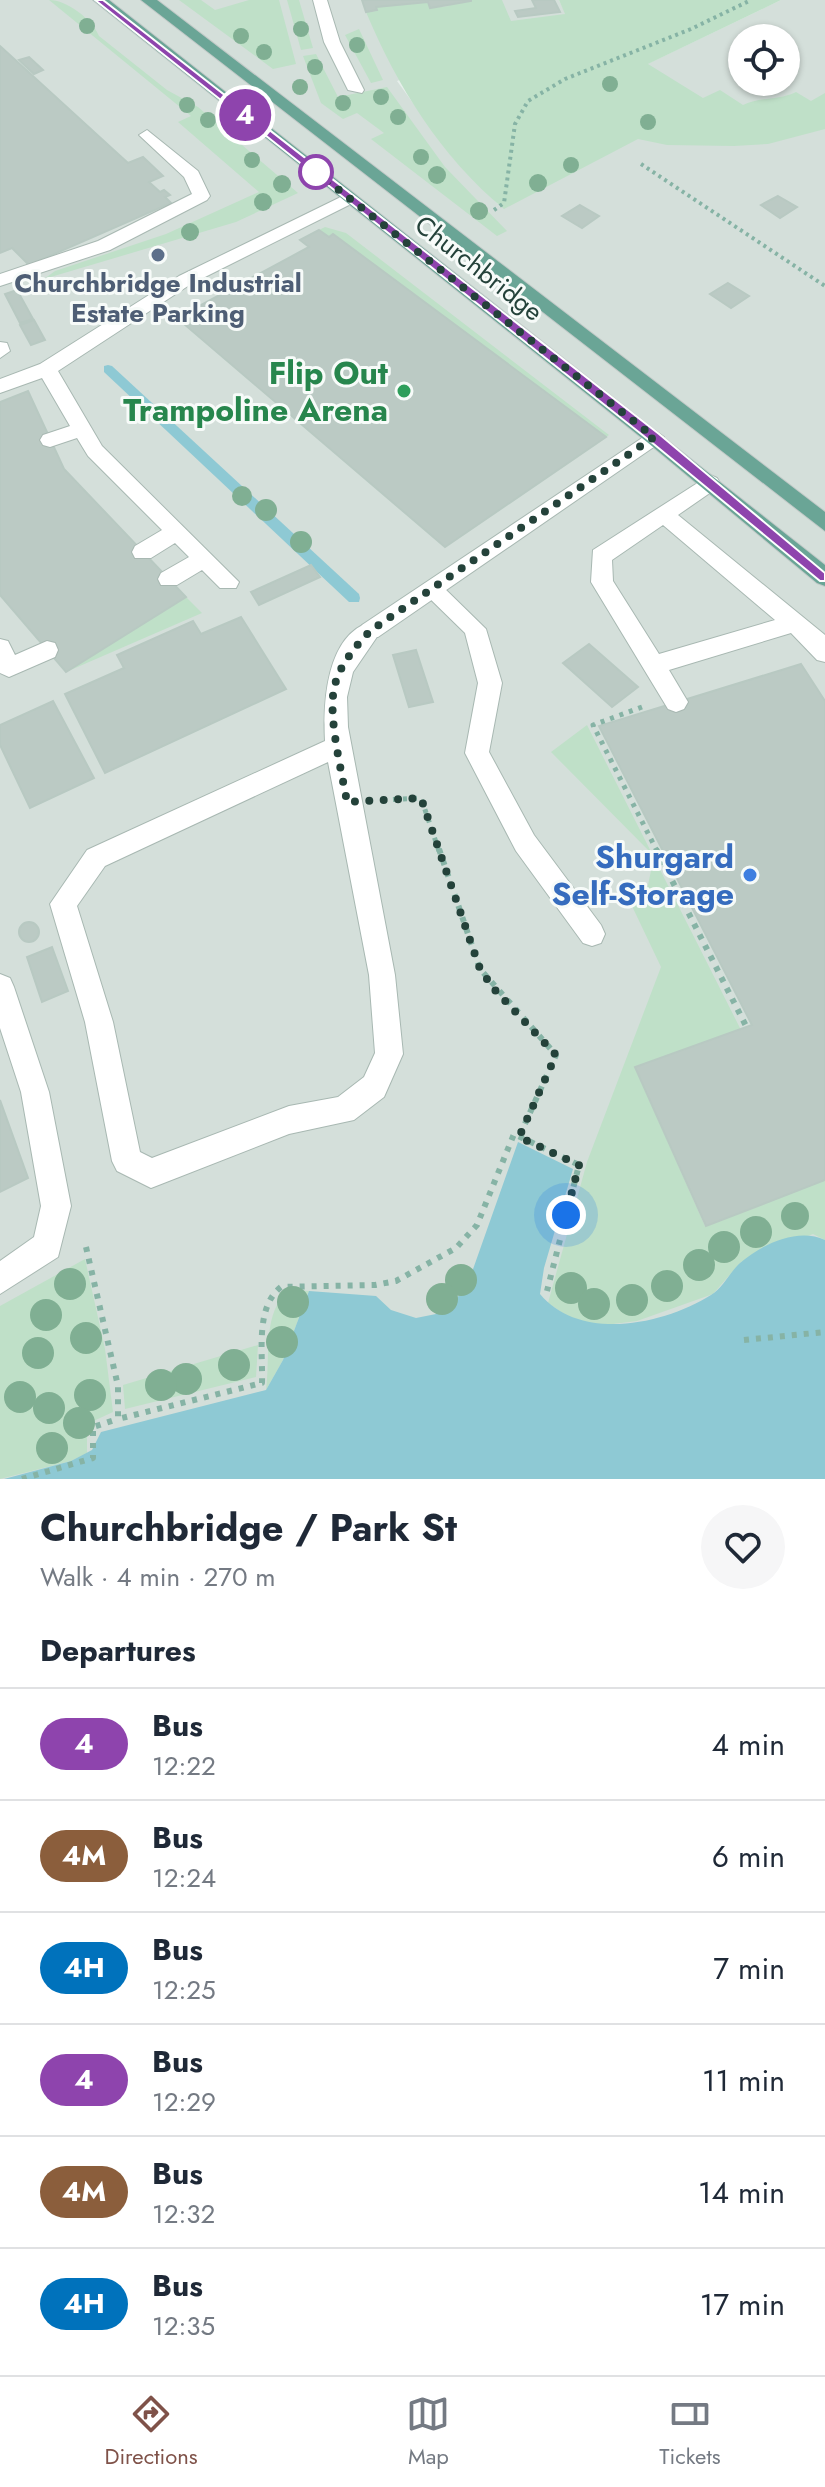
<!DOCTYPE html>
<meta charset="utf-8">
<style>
:root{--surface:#fff;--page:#f6f6f7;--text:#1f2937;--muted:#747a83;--line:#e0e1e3;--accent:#7f5249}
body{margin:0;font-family:Jost,sans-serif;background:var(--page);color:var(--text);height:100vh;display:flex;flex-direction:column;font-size:30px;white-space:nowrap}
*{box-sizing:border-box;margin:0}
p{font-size:26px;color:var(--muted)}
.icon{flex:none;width:44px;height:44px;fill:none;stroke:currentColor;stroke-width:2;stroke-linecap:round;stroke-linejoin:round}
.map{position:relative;height:1479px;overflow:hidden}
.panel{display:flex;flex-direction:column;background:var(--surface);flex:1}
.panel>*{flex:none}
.badge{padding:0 16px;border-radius:26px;font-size:28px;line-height:52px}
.buttons{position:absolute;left:728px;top:24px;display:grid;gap:16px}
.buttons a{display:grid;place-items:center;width:72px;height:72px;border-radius:50%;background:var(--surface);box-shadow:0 2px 6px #0004;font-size:40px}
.you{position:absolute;width:40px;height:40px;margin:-20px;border:6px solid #fff;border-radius:50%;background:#1a73e8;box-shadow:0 0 0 12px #1a73e833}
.map>.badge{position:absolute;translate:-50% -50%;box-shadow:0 0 0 4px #fff}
h2{padding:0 40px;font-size:30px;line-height:72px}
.round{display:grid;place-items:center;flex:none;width:84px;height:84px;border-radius:42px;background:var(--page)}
.summary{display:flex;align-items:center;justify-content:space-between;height:136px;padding:0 40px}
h1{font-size:38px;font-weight:700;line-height:60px}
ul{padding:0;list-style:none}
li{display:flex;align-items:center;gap:24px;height:112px;padding:0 40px;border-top:2px solid var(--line)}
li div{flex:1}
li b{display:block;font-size:30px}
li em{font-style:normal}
li .badge{min-width:88px;font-weight:700;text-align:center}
.tabs{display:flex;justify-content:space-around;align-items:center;height:112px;border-top:2px solid var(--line);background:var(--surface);font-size:22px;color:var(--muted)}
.tabs a{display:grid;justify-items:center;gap:4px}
.tabs .current{color:var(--accent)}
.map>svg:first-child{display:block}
</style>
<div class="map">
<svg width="825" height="1479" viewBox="0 0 825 1479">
<rect width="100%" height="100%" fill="#e6efeb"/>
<path fill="#d4dfda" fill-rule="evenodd" d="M0 0H559L566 14 397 81 452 157 498 204 614 80 781 0H825V1479H0ZM742 38H786V82H742Z"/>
<path fill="#bfe0c8" d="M49 0C67 0 92 19 99 36L167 90 198 107 298 193 236 222 44 279 55 271 166 234 259 192 178 122 191 116Z
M179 0H201L215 10 249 0H279L296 64 273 69Z
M287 0H299L313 48 301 50Z
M471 0H502L511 21 565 14 559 0H781L648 64 703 98 720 90 743 105C761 96 778 101 796 92L811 101 825 93V129L768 144 734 146 667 145 638 139 504 209C441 157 397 86 366 12L377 11 376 7 428 2 431 8 449 6 448 3Z
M359 29 383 80 371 83 345 35Z
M316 54 338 97 387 87 445 167 507 231 497 236 371 139 384 133 357 113 343 119 321 103 303 56Z
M325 227 346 233 609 435 606 437 333 234 329 237 319 230Z
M186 597 202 613 66 672Z
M587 725 741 1030 635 1068 705 1226 825 1180V1240L813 1234 741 1262 713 1294 637 1321 597 1326 570 1318 548 1303 587 1162 661 967 631 904 648 885 654 856 551 752Z
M85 1259 105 1349 113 1412 87 1424V1453L71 1461 0 1479V1306Z
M291 1290 309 1291 283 1360 266 1390C271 1357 261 1309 291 1290Z
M258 1345 256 1377 125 1409 123 1385Z"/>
<path fill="#8ec9d4" d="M518 1142 573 1169 544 1268 540 1294C580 1342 663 1325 711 1295 723 1288 730 1272 740 1263 762 1244 798 1227 825 1240V1479H4L71 1461 92 1450 101 1432 266 1390 283 1360 309 1291 376 1296 391 1310 416 1318 436 1314 449 1305 466 1289Z"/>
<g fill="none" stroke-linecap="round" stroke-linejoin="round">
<path fill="#8ec9d4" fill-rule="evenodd" d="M108 365 112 366 359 594 360 598 359 602H349L104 372V366Z"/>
</g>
<path fill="#bbcac4" stroke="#b8c9c2" stroke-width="2" d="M362 0H471V1L430 8 428 2 376 7 377 10 366 12Z
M532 0H554L560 12 518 17 515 11 536 8Z
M0 46 128 163 143 157 163 176 149 182 160 192 164 190 170 195 165 197 171 203 29 265 12 248 0 253Z
M29 57 43 70 34 74 19 60Z
M778 196 797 207 780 218 761 205Z
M580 205 599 216 582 228 562 216Z
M319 230 329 237 333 234 606 437 445 547 177 318 309 247 300 240Z
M728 283 749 296 731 308 710 294Z
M17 290 33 319 20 323 5 294Z
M34 320 45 340 31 345 20 325Z
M28 391 64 469 186 597 66 672 0 595V402Z
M311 565 320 577 259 605 251 592Z
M241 617 286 689 105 773 65 694 124 668 117 655 193 621 201 634Z
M589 644 638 687 612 707 563 663Z
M416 650 433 702 409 707 393 655Z
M801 664 825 701V1180L706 1226 635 1067 752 1025 599 726Z
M53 701 94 778 30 808 0 745V725Z
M19 932a10 10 0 1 1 20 0a10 10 0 1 1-20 0Z
M52 947 68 991 42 1002 27 957Z
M0 1100 28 1178 0 1192Z"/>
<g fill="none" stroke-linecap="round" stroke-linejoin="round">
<defs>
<path id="lane" d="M147 130 198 171 210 196 207 200 110 250 0 286V274L98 241 192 194 184 177 139 135Z
M349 193 358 198 355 202 191 284 58 371 102 446 239 582 236 588H220L202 570 177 585H161L158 579 161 573 189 557 175 543 151 558H135L132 552 135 546 162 530 88 456 77 438 50 447 43 445 40 440 43 435 70 426 42 378 0 393V379L40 364 179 276Z
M0 342 7 343 10 351 0 358Z
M710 475 717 478 720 483 717 488 678 515 825 635V662L817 660 791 633 669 670 688 702 684 709 676 712 668 709 591 582 593 550ZM663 525 775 620 659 654 613 581 612 560Z
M432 581 440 584 486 629 502 683 489 752 534 835 601 925 605 934 601 943 592 946 583 943 516 851 465 753 478 683 465 633 421 590 424 584Z
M370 622 378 625 381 631 353 672 347 697 348 727 395 975 403 1054 384 1097 354 1120 289 1134 151 1188 117 1171 112 1161 85 1022 50 904 87 850 325 741C323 703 326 636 370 622ZM328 762 369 975 375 1053 364 1077 338 1097 289 1106 152 1158 140 1152 113 1022 77 906 105 866Z
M0 639 8 641 15 655 47 641 55 643 58 650 55 657 9 677 0 673Z
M0 974 10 978 14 987 49 1092 71 1206 58 1257 0 1294V1261L34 1237 41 1206 21 1092 0 1028Z"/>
<path id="street" d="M313 0H327L340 42 364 90 362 93 348 90 324 42Z
M654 430 664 437 661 442 378 637H362L359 631 362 625Z"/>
<path id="primary" d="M93 0H109L825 565V586L817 583 647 442Z
M141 0H157L825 512V531Z"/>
</defs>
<use href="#lane" stroke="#a8b8b2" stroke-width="2"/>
<use href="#street" stroke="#a8b8b2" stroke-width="2"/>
<use href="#primary" stroke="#c2cac8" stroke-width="2"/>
<path stroke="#86b3a5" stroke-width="4" stroke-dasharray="3 4" stroke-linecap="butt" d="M641 164 825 286
M494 210 504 203 515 124 528 101 565 79 691 29 751 0"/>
<path stroke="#86b3a5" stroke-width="5" stroke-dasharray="4 6" stroke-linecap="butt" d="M642 707 593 725 657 851
M383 800 421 798 439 851"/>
<path stroke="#86b3a5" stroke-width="6" stroke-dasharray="5 7" stroke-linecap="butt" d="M439 849 480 969 556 1055 519 1137
M656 849 747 1028
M86 1247 118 1386V1419L262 1383C263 1353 255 1307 281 1287L375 1285 396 1281 456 1248 477 1225 514 1134 579 1165 547 1291
M744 1340 825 1332
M22 1479 93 1458V1427L118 1419"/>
<use href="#lane" fill="#fff" fill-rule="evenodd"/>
<use href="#street" fill="#fff" fill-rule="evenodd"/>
<use href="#primary" fill="#6aa596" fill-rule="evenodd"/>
</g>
<g fill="#80af93">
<circle cx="87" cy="26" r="8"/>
<circle cx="301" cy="29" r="8"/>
<circle cx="241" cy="36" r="8"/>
<circle cx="357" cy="45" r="8"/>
<circle cx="264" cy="52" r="8"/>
<circle cx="315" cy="67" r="8"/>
<circle cx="610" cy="84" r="8"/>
<circle cx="300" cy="87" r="8"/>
<circle cx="381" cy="97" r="8"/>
<circle cx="343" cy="103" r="8"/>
<circle cx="187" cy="105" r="8"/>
<circle cx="398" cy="117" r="8"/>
<circle cx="208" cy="120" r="8"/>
<circle cx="648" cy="122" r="8"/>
<circle cx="421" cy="157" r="8"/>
<circle cx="252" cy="160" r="8"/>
<circle cx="571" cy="165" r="8"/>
<circle cx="437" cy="175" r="9"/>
<circle cx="538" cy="183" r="9"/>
<circle cx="282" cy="184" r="9"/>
<circle cx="263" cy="202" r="9"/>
<circle cx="479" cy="211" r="9"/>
<circle cx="190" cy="232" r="9"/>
<circle cx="242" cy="496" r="10"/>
<circle cx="266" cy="510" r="11"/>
<circle cx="301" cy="542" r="11"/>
<circle cx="795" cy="1216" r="14"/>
<circle cx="756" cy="1232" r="16"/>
<circle cx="724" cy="1247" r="16"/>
<circle cx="699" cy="1265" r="16"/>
<circle cx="461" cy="1280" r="16"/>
<circle cx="70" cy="1284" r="16"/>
<circle cx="667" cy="1286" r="16"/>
<circle cx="571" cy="1288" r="16"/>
<circle cx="442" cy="1299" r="16"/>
<circle cx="632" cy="1300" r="16"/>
<circle cx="293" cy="1302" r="16"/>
<circle cx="594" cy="1304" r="16"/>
<circle cx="46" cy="1315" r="16"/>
<circle cx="86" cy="1338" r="16"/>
<circle cx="282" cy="1342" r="16"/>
<circle cx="38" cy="1353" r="16"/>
<circle cx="234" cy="1365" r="16"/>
<circle cx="186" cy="1379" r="16"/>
<circle cx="161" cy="1385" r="16"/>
<circle cx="90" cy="1395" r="16"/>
<circle cx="20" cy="1397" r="16"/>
<circle cx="49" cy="1408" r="16"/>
<circle cx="79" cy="1423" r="16"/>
<circle cx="52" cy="1448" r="16"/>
</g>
<path fill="#8e44ad" stroke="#fff" stroke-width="2" d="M95 0H103L659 434 825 573V581H820L650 441Z"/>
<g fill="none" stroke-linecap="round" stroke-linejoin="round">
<path stroke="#24423a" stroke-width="8" stroke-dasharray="0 14.4" d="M316 172 654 437 370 631C355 647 338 667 334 689 328 718 342 773 347 802L421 798 480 969 494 989 556 1055 519 1137 579 1165 566 1215"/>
</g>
<circle fill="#fff" stroke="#8e44ad" stroke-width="4" cx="316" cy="172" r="16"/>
<circle fill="#5c6f8a" stroke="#f7fbf9" stroke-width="3" cx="158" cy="255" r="8"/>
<circle fill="#2e9e5b" stroke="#f7fbf9" stroke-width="3" cx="404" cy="391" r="8"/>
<circle fill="#3f7fe0" stroke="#f7fbf9" stroke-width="3" cx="750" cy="875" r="8"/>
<g text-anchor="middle" stroke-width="6" stroke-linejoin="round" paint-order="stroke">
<g font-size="26" fill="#24423a" stroke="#f7fbf9">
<text transform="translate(479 268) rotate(38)" y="9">Churchbridge</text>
</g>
<g font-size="26" font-weight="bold" fill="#4e5e75" stroke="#f7fbf9">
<text x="158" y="292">Churchbridge Industrial<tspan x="158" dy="30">Estate Parking</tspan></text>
</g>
<g font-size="32" font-weight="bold" fill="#27864d" stroke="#f7fbf9" text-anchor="end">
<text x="388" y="384">Flip Out<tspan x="388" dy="37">Trampoline Arena</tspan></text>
</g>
<g font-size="32" font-weight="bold" fill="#366cbe" stroke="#f7fbf9" text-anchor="end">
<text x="734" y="868">Shurgard<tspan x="734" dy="37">Self-Storage</tspan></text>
</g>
</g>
</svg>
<div class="buttons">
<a><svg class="icon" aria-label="locate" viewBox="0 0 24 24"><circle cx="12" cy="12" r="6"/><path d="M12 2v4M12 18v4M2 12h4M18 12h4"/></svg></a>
</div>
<div class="you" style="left:566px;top:1215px"></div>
<b class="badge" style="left:245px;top:115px;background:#8e44ad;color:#fff">4</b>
</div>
<section class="panel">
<div class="summary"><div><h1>Churchbridge / Park St</h1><p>Walk · 4 min · 270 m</p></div><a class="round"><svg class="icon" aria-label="heart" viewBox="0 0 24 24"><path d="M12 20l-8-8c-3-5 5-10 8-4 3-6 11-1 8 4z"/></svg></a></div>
<h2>Departures</h2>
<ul>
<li><span class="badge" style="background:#8e44ad;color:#fff">4</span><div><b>Bus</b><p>12:22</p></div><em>4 min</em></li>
<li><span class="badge" style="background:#8b5e3c;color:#fff">4M</span><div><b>Bus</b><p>12:24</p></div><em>6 min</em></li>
<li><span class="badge" style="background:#0072bc;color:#fff">4H</span><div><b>Bus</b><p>12:25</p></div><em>7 min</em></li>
<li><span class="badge" style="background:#8e44ad;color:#fff">4</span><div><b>Bus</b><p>12:29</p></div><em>11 min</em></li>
<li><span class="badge" style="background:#8b5e3c;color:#fff">4M</span><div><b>Bus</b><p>12:32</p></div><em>14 min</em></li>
<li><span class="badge" style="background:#0072bc;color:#fff">4H</span><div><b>Bus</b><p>12:35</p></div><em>17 min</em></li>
</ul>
</section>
<nav class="tabs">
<a class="current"><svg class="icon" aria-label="directions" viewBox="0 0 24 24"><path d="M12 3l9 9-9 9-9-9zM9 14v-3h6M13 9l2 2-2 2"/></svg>Directions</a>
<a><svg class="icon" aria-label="map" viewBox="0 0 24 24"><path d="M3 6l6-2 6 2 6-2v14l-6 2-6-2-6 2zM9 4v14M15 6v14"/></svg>Map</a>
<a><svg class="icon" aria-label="tickets" viewBox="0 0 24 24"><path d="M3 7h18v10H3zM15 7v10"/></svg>Tickets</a>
</nav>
